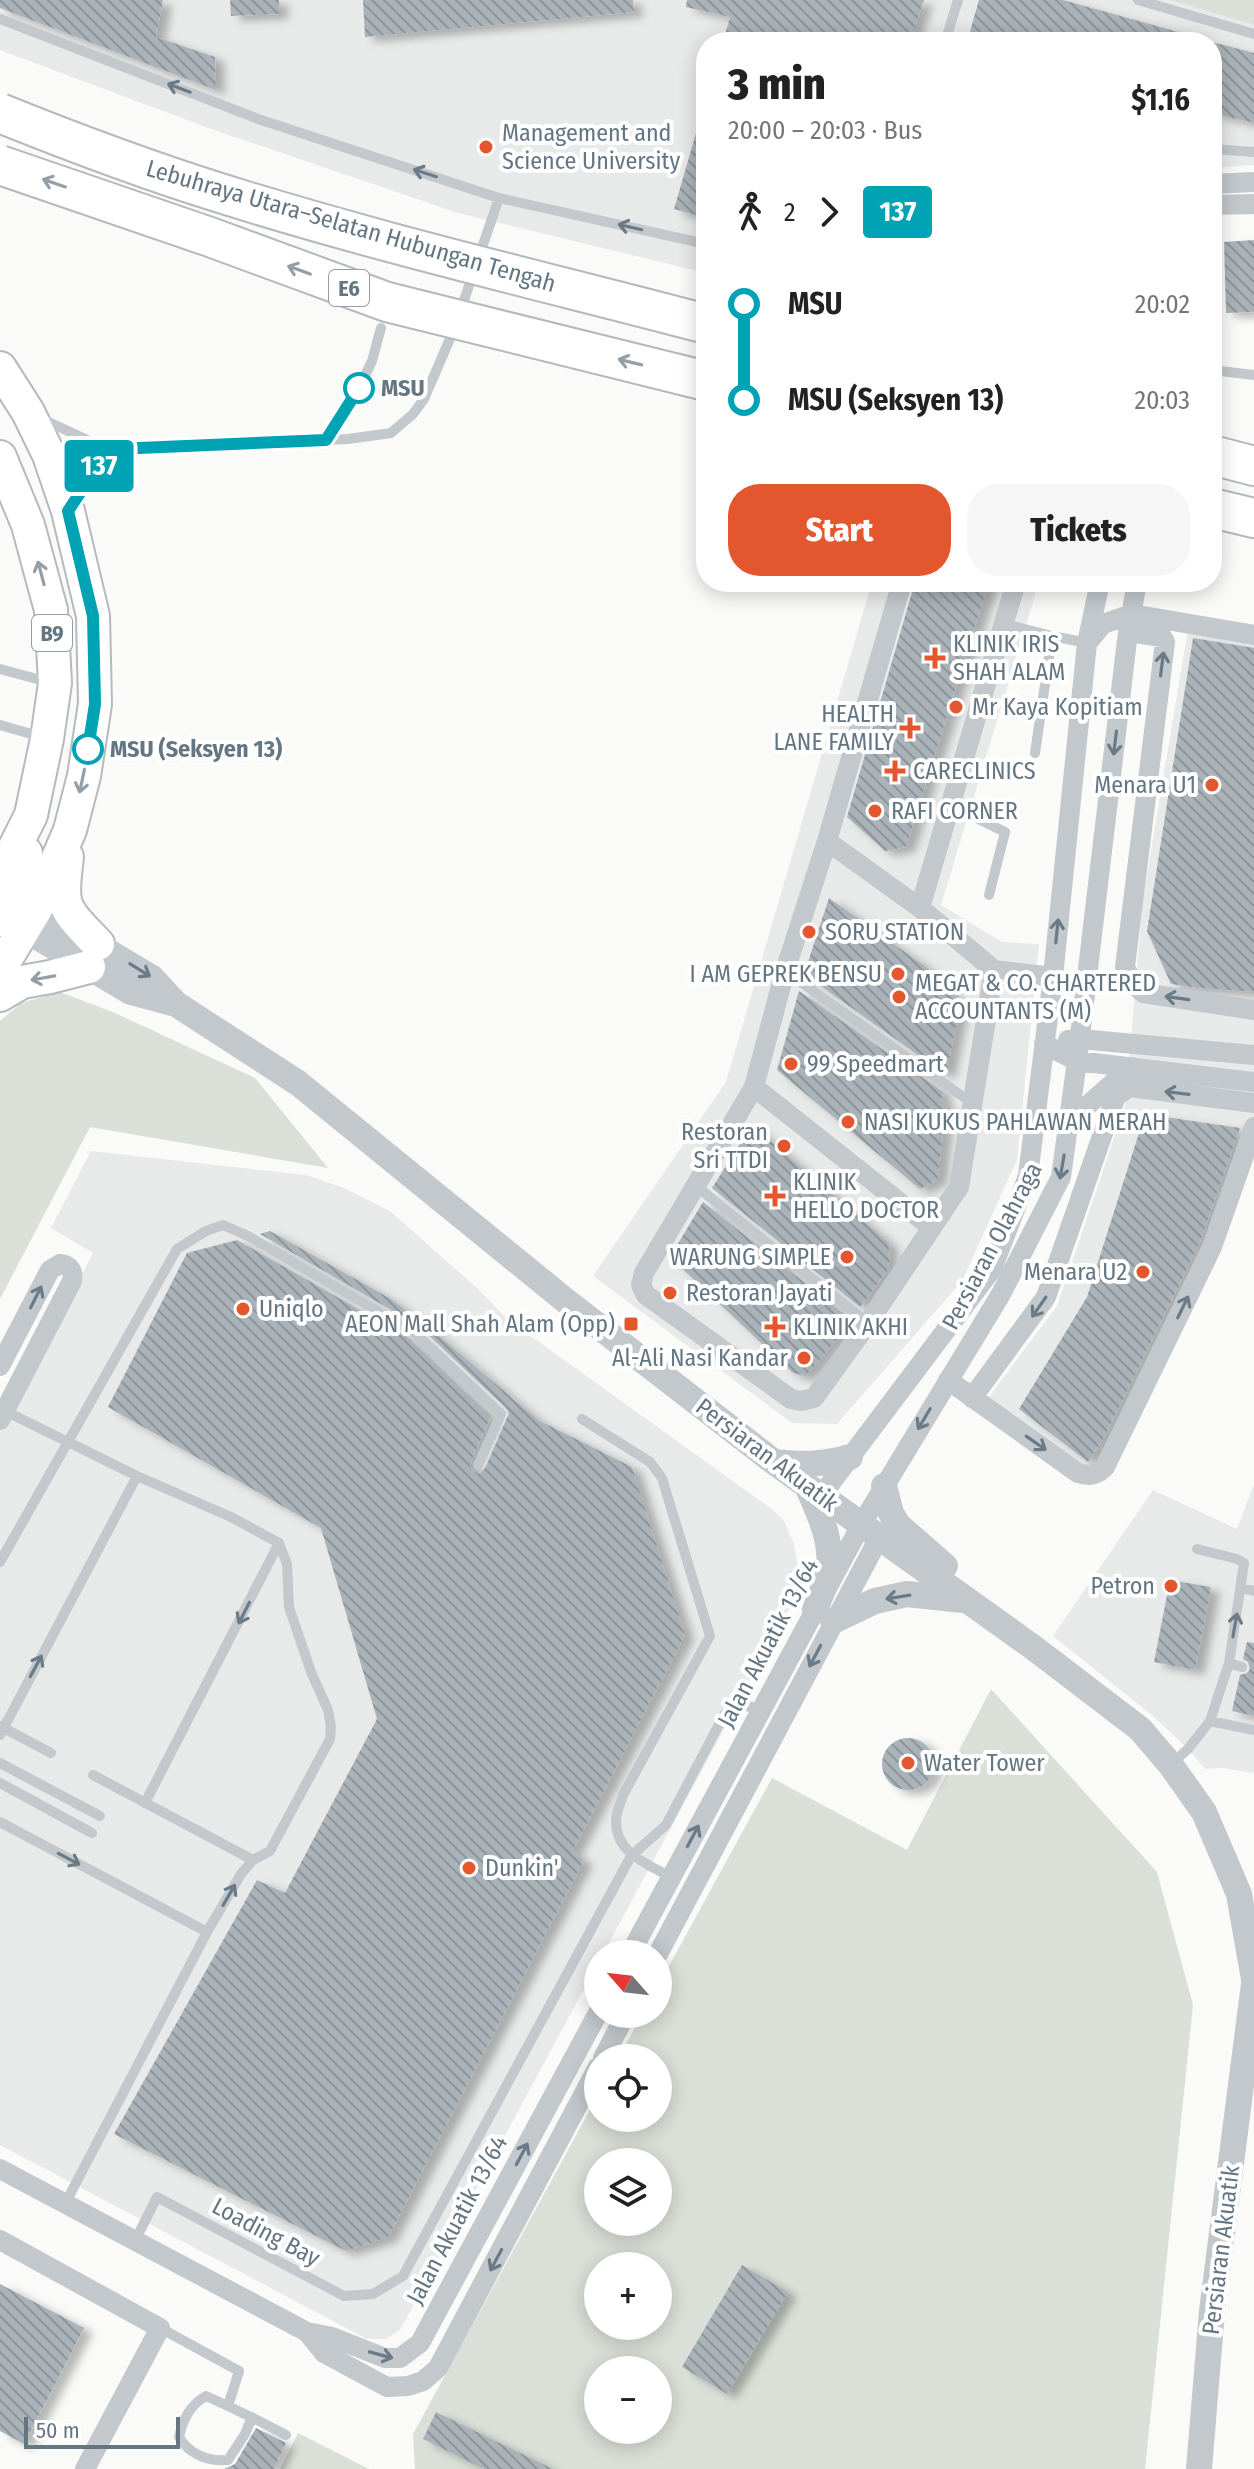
<!DOCTYPE html>
<meta charset="utf-8">
<style>
:root{--surface:#fff;--page:#f6f6f6;--text:#222;--muted:#767676;--accent:#e4572e}
body{margin:0;font-family:"Fira Sans Condensed",sans-serif;background:var(--page);color:var(--text);height:100vh;display:flex;flex-direction:column;font-size:30px;white-space:nowrap}
*{box-sizing:border-box;margin:0}
p{font-size:26px;color:var(--muted)}
.icon{flex:none;width:44px;height:44px;fill:none;stroke:currentColor;stroke-width:2;stroke-linecap:round;stroke-linejoin:round}
.map{position:relative;flex:1;overflow:hidden}
.panel{position:absolute;left:696px;top:32px;width:526px;height:560px;display:flex;flex-direction:column;background:var(--surface);border-radius:32px;box-shadow:0 4px 20px #0003}
.panel>*{flex:none}
.badge{padding:0 16px;border-radius:6px;font-size:28px;line-height:52px}
.needle{width:52px;rotate:298deg}
.buttons{position:absolute;left:584px;top:1940px;display:grid;gap:16px}
.buttons a{display:grid;place-items:center;width:88px;height:88px;border-radius:50%;background:var(--surface);box-shadow:0 4px 20px #0003;font-size:40px}
.scale{position:absolute;left:24px;bottom:20px;width:156px;box-sizing:border-box;padding-left:8px;border:4px solid #657683;border-top:0;font-size:22px;line-height:28px;white-space:nowrap;color:#657683;-webkit-text-stroke:6px #fff;paint-order:stroke}
.map>.badge{position:absolute;translate:-50% -50%;box-shadow:0 0 0 4px #fff}
.legs{display:flex;align-items:center;gap:12px;height:88px;padding:0 32px;font-size:26px}
.legs p{margin-inline-start:auto}
.overview{display:flex;align-items:center;justify-content:space-between;height:136px;padding:0 32px}
h1{font-size:44px;font-weight:800;line-height:60px}
.primary-button{display:flex;gap:16px;margin-top:auto;padding:16px 32px}
.primary-button a{flex:1;height:92px;border-radius:32px;background:var(--accent);color:#fff;font-size:32px;font-weight:800;line-height:92px;text-align:center}
.primary-button a+a{background:var(--page);color:var(--text)}
ul{padding:0 32px;list-style:none}
li{display:flex;align-items:center;gap:28px;height:96px;font-size:30px}
li i{display:grid;place-items:center;width:12px;height:100%;margin:0 10px;background:currentColor}
li i::after{content:'';width:20px;height:20px;margin:-10px;border:6px solid;border-radius:50%;background:var(--surface)}
li p{margin-inline-start:auto}
li:first-child i{background:linear-gradient(#0000 50%,currentColor 0)}
li:last-child i{background:linear-gradient(currentColor 50%,#0000 0)}
.map>svg:first-child{display:block}
</style>
<div class="map">
<svg width="1254" height="2469" viewBox="0 0 1254 2469">
<defs>
<pattern id="building-back-hatch" width="6" height="6" patternUnits="userSpaceOnUse" patternTransform="scale(2)"><rect width="6" height="6" fill="#aab3b9"/><path d="M-1 5l2 2M0 0l6 6M5-1l2 2" fill="none" stroke="#8e969c"/></pattern>
<filter id="shadow"><feDropShadow dx="9" dy="5" stdDeviation="4" flood-color="#0004"/></filter>
</defs>
<rect width="100%" height="100%" fill="#fafaf8"/>
<path fill="#e8e9e9" d="M0 0H1170L1254 25V165L1212 168V42H706V273L458 213 214 130 0 50Z
M872 582H1039L941 905 1002 942 1039 944 1017 1160 962 1281 837 1424 792 1423 593 1276 726 1082Z
M1188 629 1254 640V1150L1212 1268 1106 1481 989 1397 1057 1306 1125 1106 1143 899Z
M91 1151 306 1175 344 1188 390 1211 477 1288 507 1319 773 1510 784 1521 794 1544 800 1579 792 1603 603 1954H598V1963L400 2330 386 2339H367L0 2145V1430L93 1253 51 1228Z
M1254 1484V1773L1223 1768 1205 1769 1188 1749 1154 1717 1053 1636 1153 1490 1237 1529Z"/>
<path fill="#dadfd7" fill-rule="evenodd" d="M1170 0H1254V25Z
M60 992 115 1013 255 1078 328 1168 90 1127 0 1299V1021L21 1003Z
M991 1689 1157 1872 1193 2005 1145 2469H415L413 2434 598 2095V2118H658V2058H618L643 2014H658V1986L772 1778 907 1850ZM598 2162H658V2222H598ZM598 2266H658V2326H598ZM598 2370H658V2430H598Z
M298 2433 369 2469H280Z"/>
<path fill="url(#building-back-hatch)" filter="url(#shadow)" d="M0 0H163L156 37 215 57 216 90 0 8Z
M230 0H279V14L231 16Z
M363 0H633L634 12 365 37Z
M687 0H924L910 42H723L730 17 686 7Z
M979 0H1063L1196 37 1195 42H967Z
M1212 42 1254 53V123L1212 113Z
M701 116 706 117V218L674 209Z
M1254 240V312L1226 313 1224 242Z
M915 582H989L906 847 885 851 847 817Z
M1193 638 1254 648V992L1199 988 1171 984 1147 931Z
M829 898 947 982 959 1011 946 1075 804 974Z
M799 991 943 1092 941 1100 946 1104 938 1180 920 1189 777 1070Z
M1145 1114 1240 1128 1200 1242 1105 1436 1088 1462 1019 1409 1087 1297Z
M752 1125 889 1243 890 1267 860 1307 712 1188Z
M703 1202 849 1318 840 1328 844 1331 806 1376 793 1373 670 1257Z
M270 1231 391 1299 431 1329 538 1420 632 1467 685 1635 572 1852 584 1860 388 2237 346 2251 114 2134 257 1880 285 1893 377 1719 321 1528 108 1407 187 1253 237 1240 409 1338 491 1416 471 1462 470 1467 474 1472 480 1473 485 1468 509 1413 506 1408 419 1326 260 1234Z
M1170 1580 1211 1587 1195 1670 1154 1662Z
M1247 1642 1254 1643V1716L1232 1711 1240 1675 1247 1673 1250 1669 1248 1662 1243 1659Z
M882 1764a26 26 0 1 1 52 0a26 26 0 1 1-52 0Z
M742 2265 788 2292 727 2394 682 2367Z
M0 2284 84 2328 24 2444 0 2431Z
M436 2412 553 2469H484L423 2439Z
M256 2428 286 2443 274 2469H224L235 2464Z"/>
<g fill="none" stroke-linecap="round" stroke-linejoin="round">
<defs>
<path id="primary" d="M0 368 28 412 49 455 68 511 93 616 95 704 84 776 70 830 36 909 0 969
M0 457 28 525 51 610 55 683 47 739 31 815 0 877
M67 857C60 909 63 907 98 944
M0 920 9 909 26 853
M0 995 22 982 50 977 89 967"/>
<path id="motorway" d="M1212 455 1254 466
M1212 508 1254 518"/>
</defs>
<use href="#primary" stroke="#b5babe" stroke-width="36"/>
<use href="#motorway" stroke="#b4b9bd" stroke-width="42"/>
<path stroke="#c3c8cc" stroke-width="10" d="M1138 0 1254 34
M0 19 258 119 499 198 706 244
M945 42 958 0
M1212 149 1254 152
M460 312 499 198
M1212 370 1254 375
M40 418 96 444 116 449 348 439 391 433 413 414 424 399 455 327
M326 440 359 388 372 361 381 328
M73 504 96 469 116 449
M1004 624 1052 636 1087 643
M0 669 52 683
M0 725 42 737
M1035 753 1052 636
M950 805 1005 832 989 895
M785 971 972 1103
M696 1186 868 1323
M3 1410 137 1476 231 1517 279 1543 287 1564 289 1607 311 1672 328 1710 331 1727 330 1739 270 1851 253 1860 241 1874 207 1932 65 2204
M582 1419 650 1462 662 1478 710 1636 623 1795C621 1802 616 1812 616 1820 615 1853 647 1864 671 1877
M1241 1588 1254 1591
M1229 1663 1242 1667
M1210 1721 1254 1730
M0 1726 51 1753
M0 1735 137 1476
M0 1763 100 1816
M1171 1764 1188 1749 1210 1721 1229 1663 1244 1563 1237 1559 1197 1549
M93 1775 253 1860
M0 1783 92 1833
M145 1803 279 1543
M0 1822 207 1932
M135 2241 157 2197 344 2296 373 2294 403 2276 631 1856 666 1825 725 1713 735 1704 762 1709
M160 2328 239 2371 228 2406
M252 2417 245 2434 228 2460C208 2462 189 2454 179 2437 183 2419 190 2405 206 2396 233 2408 260 2421 286 2435"/>
<path stroke="#c3c8cc" stroke-width="20" d="M1212 184 1254 182
M1212 205 1254 204
M902 582 827 841 785 971 754 1087 644 1273 641 1285 646 1295 791 1399 801 1401 814 1398 868 1323 959 1187 994 970
M1128 632 1162 637 1165 642 1125 967 1132 982 1143 993 1254 1010
M1087 643 1103 624 1132 614 1254 635
M827 841 920 908 994 970
M920 908 1016 582
M994 970 1053 977
M1068 1040 1080 1039 1254 1055
M1044 1044 1077 1061 1254 1082
M754 1087 932 1228
M1068 1126 1080 1112 1123 1074
M0 1366 50 1270 60 1264C70 1265 74 1271 72 1281L0 1420
M948 1380 1078 1473C1090 1477 1096 1475 1105 1467L1212 1247 1254 1127
M972 1398 1046 1297 1116 1096 1130 1087 1254 1103
M821 1496 992 1269 1028 1176 1053 977 1087 643 1100 582
M630 1954 861 1525 1001 1294 1061 1177 1077 1061 1128 632 1137 582
M658 1954 879 1538
M603 2058 626 2014
M0 2169 307 2332 332 2337 385 2358H400L420 2343 598 2013
M0 2240 160 2328 85 2469
M307 2332 324 2353 387 2387 408 2386 423 2381 438 2368 598 2067"/>
<path stroke="#c3c8cc" stroke-width="26" d="M36 909 152 978 176 1004 298 1083 566 1301 774 1462 1034 1648 1140 1729 1170 1764 1204 1812 1239 1894 1254 1979
M24 929 131 992 176 1004
M774 1462C801 1465 824 1465 850 1457
M884 1486 891 1513 898 1525 945 1566
M808 1488C820 1515 834 1544 828 1574 825 1586 819 1599 815 1610
M833 1621 875 1601 907 1594 963 1600
M1199 2469 1212 2311 1254 1984"/>
<use href="#primary" stroke="#fff" stroke-width="32"/>
<use href="#motorway" stroke="#fff" stroke-width="38"/>
<defs>
<path id="motorway-bridge" d="M0 113C72 142 144 169 217 192 378 243 543 281 706 324
M0 165 210 237 387 302 706 381"/>
</defs>
<use href="#motorway-bridge" stroke="#b4b9bd" stroke-width="42" stroke-linecap="butt"/>
<path stroke="#c3c8cc" stroke-width="10" d="M0 1562 177 1249 206 1231 223 1225 248 1236 414 1332 501 1414 478 1465"/>
<use href="#motorway-bridge" stroke="#fff" stroke-width="38"/>
</g>
<defs><path id="oneway-shaft" d="M-6 0H5M1.5-3L5.5 0L1.5 3" fill="none" stroke-width="1.6" stroke-linecap="round" stroke-linejoin="round" transform="scale(2)"/></defs>
<g stroke="#6a7a87">
<use href="#oneway-shaft" transform="translate(179 88) rotate(-159)"/>
<use href="#oneway-shaft" transform="translate(425 173) rotate(-162)"/>
<use href="#oneway-shaft" transform="translate(630 227) rotate(-167)"/>
<use href="#oneway-shaft" transform="translate(1162 664) rotate(-83)"/>
<use href="#oneway-shaft" transform="translate(1115 743) rotate(97)"/>
<use href="#oneway-shaft" transform="translate(1057 931) rotate(-84)"/>
<use href="#oneway-shaft" transform="translate(140 970) rotate(32)"/>
<use href="#oneway-shaft" transform="translate(1177 998) rotate(-172)"/>
<use href="#oneway-shaft" transform="translate(1177 1093) rotate(-173)"/>
<use href="#oneway-shaft" transform="translate(1062 1167) rotate(100)"/>
<use href="#oneway-shaft" transform="translate(36 1297) rotate(-63)"/>
<use href="#oneway-shaft" transform="translate(1039 1307) rotate(125)"/>
<use href="#oneway-shaft" transform="translate(1183 1307) rotate(-64)"/>
<use href="#oneway-shaft" transform="translate(924 1419) rotate(121)"/>
<use href="#oneway-shaft" transform="translate(1036 1443) rotate(35)"/>
<use href="#oneway-shaft" transform="translate(898 1597) rotate(171)"/>
<use href="#oneway-shaft" transform="translate(244 1613) rotate(117)"/>
<use href="#oneway-shaft" transform="translate(1235 1625) rotate(-80)"/>
<use href="#oneway-shaft" transform="translate(815 1656) rotate(118)"/>
<use href="#oneway-shaft" transform="translate(36 1666) rotate(-62)"/>
<use href="#oneway-shaft" transform="translate(693 1836) rotate(-62)"/>
<use href="#oneway-shaft" transform="translate(69 1859) rotate(28)"/>
<use href="#oneway-shaft" transform="translate(229 1895) rotate(-60)"/>
<use href="#oneway-shaft" transform="translate(522 2154) rotate(-62)"/>
<use href="#oneway-shaft" transform="translate(496 2260) rotate(118)"/>
<use href="#oneway-shaft" transform="translate(381 2355) rotate(15)"/>
</g>
<g stroke="#939fa8">
<use href="#oneway-shaft" transform="translate(54 183) rotate(-161)"/>
<use href="#oneway-shaft" transform="translate(299 270) rotate(-160)"/>
<use href="#oneway-shaft" transform="translate(630 362) rotate(-166)"/>
<use href="#oneway-shaft" transform="translate(41 573) rotate(-105)"/>
<use href="#oneway-shaft" transform="translate(82 781) rotate(102)"/>
<use href="#oneway-shaft" transform="translate(43 978) rotate(170)"/>
</g>
<g fill="none" stroke-linecap="round" stroke-linejoin="round">
<defs>
<path id="line-1" d="M88 749 95 704 93 616 68 511 96 469 116 449 326 440 359 388"/>
</defs>
<use href="#line-1" stroke="#fff" stroke-width="18"/>
<use href="#line-1" stroke="#00a3b4" stroke-width="12"/>
</g>
<g fill="#e4572e" stroke="#fff" stroke-width="3">
<circle cx="486" cy="147" r="8"/>
<path d="M931 646h8v8h8v8h-8v8h-8v-8h-8v-8h8z"/>
<circle cx="956" cy="707" r="8"/>
<path d="M906 716h8v8h8v8h-8v8h-8v-8h-8v-8h8z"/>
<path d="M891 759h8v8h8v8h-8v8h-8v-8h-8v-8h8z"/>
<circle cx="1212" cy="785" r="8"/>
<circle cx="875" cy="811" r="8"/>
<circle cx="809" cy="932" r="8"/>
<circle cx="898" cy="974" r="8"/>
<circle cx="899" cy="997" r="8"/>
<circle cx="791" cy="1064" r="8"/>
<circle cx="848" cy="1122" r="8"/>
<circle cx="784" cy="1146" r="8"/>
<path d="M771 1184h8v8h8v8h-8v8h-8v-8h-8v-8h8z"/>
<circle cx="847" cy="1257" r="8"/>
<circle cx="1143" cy="1272" r="8"/>
<circle cx="670" cy="1293" r="8"/>
<circle cx="243" cy="1309" r="8"/>
<rect x="623" y="1316" width="16" height="16" rx="4"/>
<path d="M771 1315h8v8h8v8h-8v8h-8v-8h-8v-8h8z"/>
<circle cx="804" cy="1358" r="8"/>
<circle cx="1171" cy="1586" r="8"/>
<circle cx="908" cy="1763" r="8"/>
<circle cx="469" cy="1868" r="8"/>
</g>
<g fill="#fff" stroke="#00a3b4" stroke-width="4">
<circle cx="359" cy="388" r="14"/>
<circle cx="88" cy="749" r="14"/>
</g>
<g text-anchor="middle" stroke-width="8" stroke-linejoin="round" paint-order="stroke">
<g fill="#fff" stroke="#939fa8" stroke-width="2">
<rect x="329" y="270" width="40" height="36" rx="6"/>
<rect x="32" y="615" width="40" height="36" rx="6"/>
</g>
<g font-size="22" font-weight="bold" fill="#657683">
<text x="349" y="296">E6</text>
<text x="52" y="641">B9</text>
</g>
<g font-size="24" fill="#657683" stroke="#fff" text-anchor="start">
<text x="502" y="141">Management and<tspan x="502" dy="28">Science University</tspan></text>
<text x="953" y="652">KLINIK IRIS<tspan x="953" dy="28">SHAH ALAM</tspan></text>
<text x="972" y="715">Mr Kaya Kopitiam</text>
<text x="894" y="722" text-anchor="end">HEALTH<tspan x="894" dy="28">LANE FAMILY</tspan></text>
<text x="913" y="779">CARECLINICS</text>
<text x="1196" y="793" text-anchor="end">Menara U1</text>
<text x="891" y="819">RAFI CORNER</text>
<text x="825" y="940">SORU STATION</text>
<text x="882" y="982" text-anchor="end">I AM GEPREK BENSU</text>
<text x="915" y="991">MEGAT &amp; CO. CHARTERED<tspan x="915" dy="28">ACCOUNTANTS (M)</tspan></text>
<text x="807" y="1072">99 Speedmart</text>
<text x="864" y="1130">NASI KUKUS PAHLAWAN MERAH</text>
<text x="768" y="1140" text-anchor="end">Restoran<tspan x="768" dy="28">Sri TTDI</tspan></text>
<text x="793" y="1190">KLINIK<tspan x="793" dy="28">HELLO DOCTOR</tspan></text>
<text x="831" y="1265" text-anchor="end">WARUNG SIMPLE</text>
<text x="1127" y="1280" text-anchor="end">Menara U2</text>
<text x="686" y="1301">Restoran Jayati</text>
<text x="259" y="1317">Uniqlo</text>
<text x="615" y="1332" text-anchor="end">AEON Mall Shah Alam (Opp)</text>
<text x="793" y="1335">KLINIK AKHI</text>
<text x="788" y="1366" text-anchor="end">Al-Ali Nasi Kandar</text>
<text x="1155" y="1594" text-anchor="end">Petron</text>
<text x="924" y="1771">Water Tower</text>
<text x="485" y="1876">Dunkin'</text>
</g>
<g font-size="24" fill="#657683" stroke="#fff">
<text transform="translate(351 226) rotate(16)" y="8">Lebuhraya Utara–Selatan Hubungan Tengah</text>
<text transform="translate(992 1246) rotate(-62)" y="8">Persiaran Olahraga</text>
<text transform="translate(767 1455) rotate(37)" y="8">Persiaran Akuatik</text>
<text transform="translate(768 1643) rotate(-62)" y="8">Jalan Akuatik 13/64</text>
<text transform="translate(457 2220) rotate(-62)" y="8">Jalan Akuatik 13/64</text>
<text transform="translate(266 2232) rotate(28)" y="8">Loading Bay</text>
<text transform="translate(1221 2250) rotate(-83)" y="8">Persiaran Akuatik</text>
</g>
<g font-size="24" font-weight="bold" fill="#657683" stroke="#fff" text-anchor="start">
<text x="381" y="396">MSU</text>
<text x="110" y="757">MSU (Seksyen 13)</text>
</g>
</g>
</svg>
<div class="buttons">
<a><svg class="needle" viewBox="-14 -14 28 28"><path d="M0-13l5 13h-10z" fill="#e53935"/><path d="M0 13l5-13h-10z" fill="#767676"/></svg></a>
<a><svg class="icon" aria-label="locate" viewBox="0 0 24 24"><circle cx="12" cy="12" r="6"/><path d="M12 2v4M12 18v4M2 12h4M18 12h4"/></svg></a>
<a><svg class="icon" aria-label="layers" viewBox="0 0 24 24"><path d="M12 4l9 5-9 5-9-5zM3 14l9 5 9-5"/></svg></a>
<a>+</a>
<a>−</a>
</div>
<div class="scale">50 m</div>
<b class="badge" style="left:99px;top:466px;background:#00a3b4;color:#fff">137</b>
<section class="panel">
<div class="overview"><div><h1>3 min</h1><p>20:00 – 20:03 · Bus</p></div><b>$1.16</b></div>
<div class="legs"><svg class="icon" aria-label="walk" viewBox="0 0 24 24"><circle cx="13" cy="4" r="2"/><path d="M13 8l-2 6 4 7M11 14l-3 7M7 12l3-4h3l4 4"/></svg>2<svg class="icon" aria-label="forward" viewBox="0 0 24 24"><path d="M9 5l7 7-7 7"/></svg><b class="badge" style="background:#00a3b4;color:#fff">137</b></div>
<ul>
<li><i style="color:#00a3b4"></i><b>MSU</b><p>20:02</p></li>
<li><i style="color:#00a3b4"></i><b>MSU (Seksyen 13)</b><p>20:03</p></li>
</ul>
<div class="primary-button"><a>Start</a><a>Tickets</a></div>
</section>
</div>
